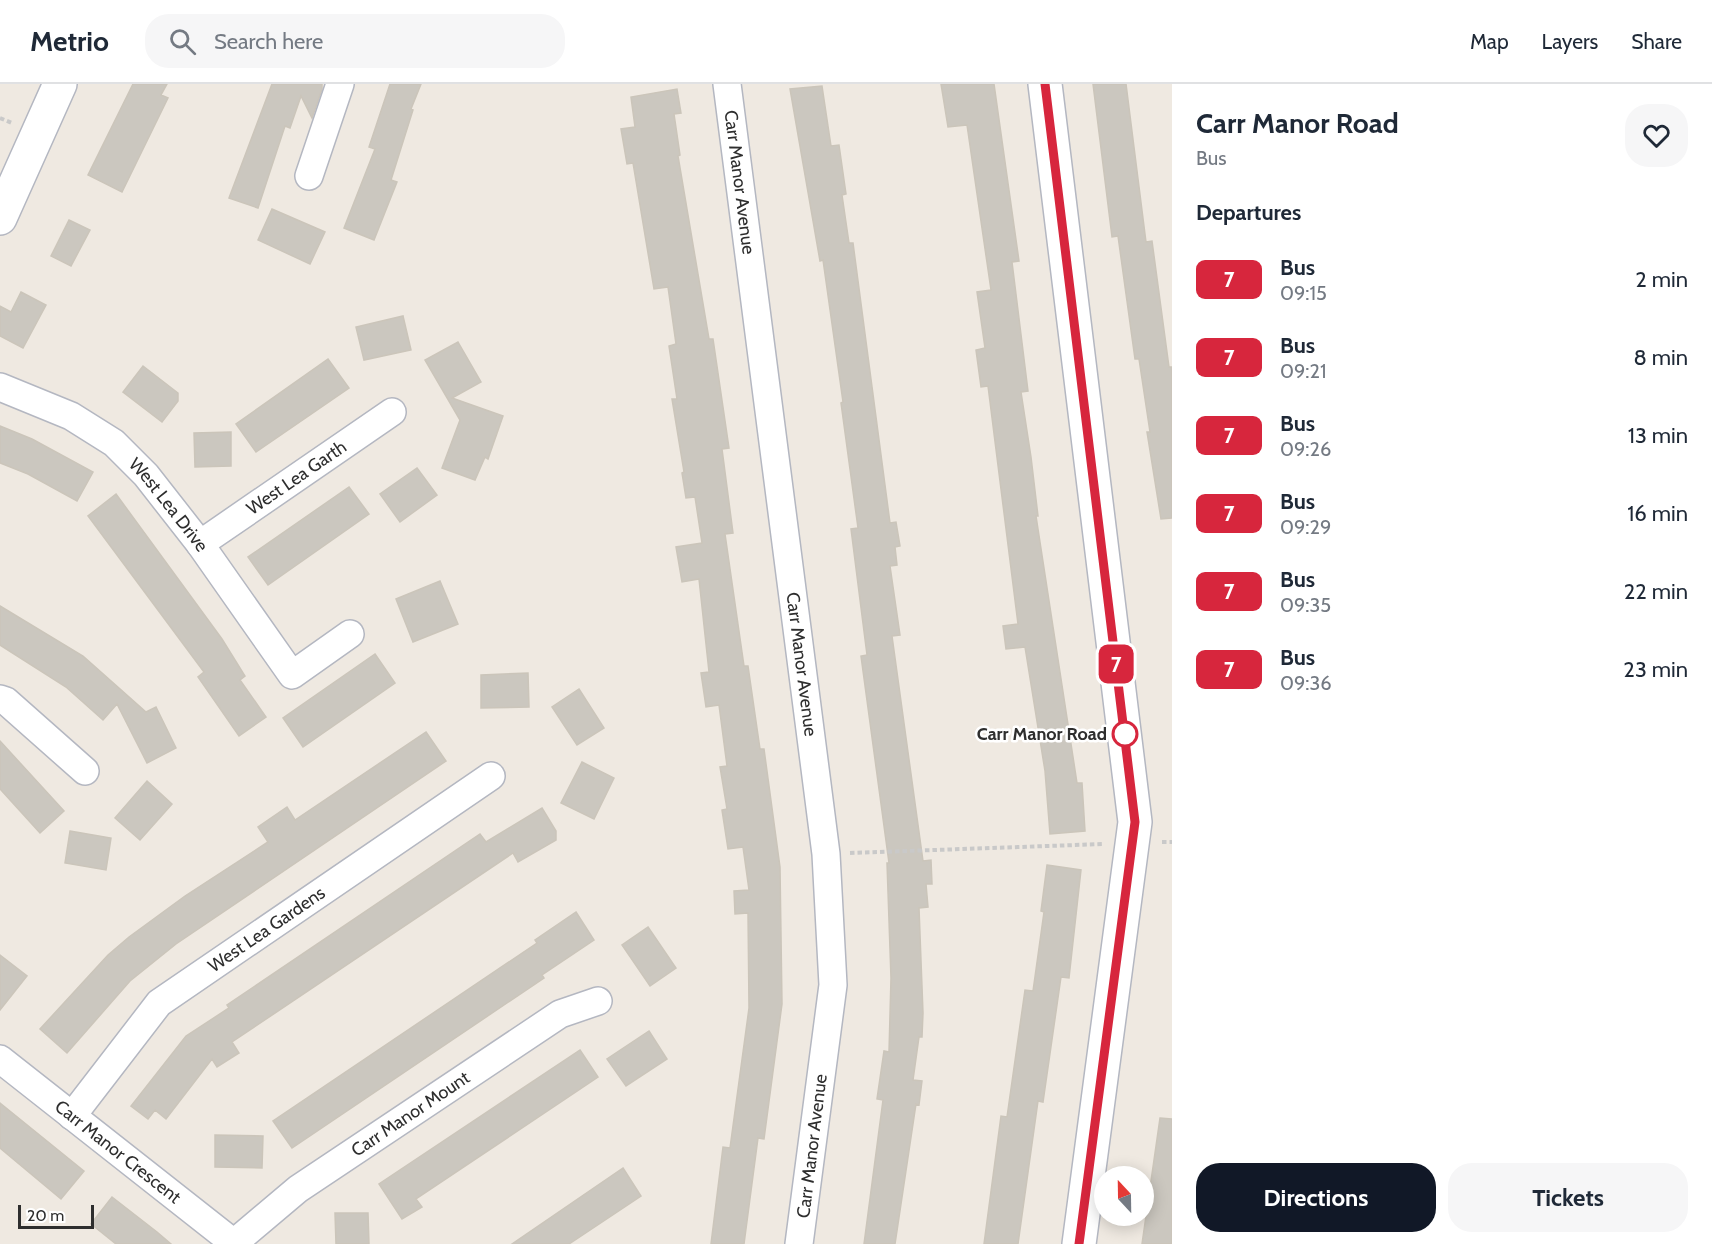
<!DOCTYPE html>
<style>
:root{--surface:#fff;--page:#f6f6f7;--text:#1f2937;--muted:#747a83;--line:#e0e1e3;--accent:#111827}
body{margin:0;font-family:Cabin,sans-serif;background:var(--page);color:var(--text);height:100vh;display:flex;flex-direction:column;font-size:22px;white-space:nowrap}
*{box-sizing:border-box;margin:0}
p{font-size:20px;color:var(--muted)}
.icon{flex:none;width:33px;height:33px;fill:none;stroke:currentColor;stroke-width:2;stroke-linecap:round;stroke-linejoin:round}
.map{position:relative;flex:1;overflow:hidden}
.side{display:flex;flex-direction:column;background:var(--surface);width:540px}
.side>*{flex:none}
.badge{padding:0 12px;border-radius:9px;font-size:21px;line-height:39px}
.needle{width:39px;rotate:338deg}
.tools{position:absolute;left:1094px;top:1082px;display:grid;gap:12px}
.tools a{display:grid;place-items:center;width:60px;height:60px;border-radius:50%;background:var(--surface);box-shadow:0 3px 15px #0003;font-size:30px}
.scale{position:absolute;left:18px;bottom:15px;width:76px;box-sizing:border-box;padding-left:6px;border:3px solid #2e2e2e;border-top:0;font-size:16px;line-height:21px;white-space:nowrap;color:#2e2e2e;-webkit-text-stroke:4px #fff;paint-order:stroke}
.map>.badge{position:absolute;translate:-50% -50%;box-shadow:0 0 0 3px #fff}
h2{padding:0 24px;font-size:22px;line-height:54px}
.round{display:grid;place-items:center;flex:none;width:63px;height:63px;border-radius:24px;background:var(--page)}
.head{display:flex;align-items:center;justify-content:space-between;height:102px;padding:0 24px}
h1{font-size:28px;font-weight:800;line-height:45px}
.action{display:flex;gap:12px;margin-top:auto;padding:12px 24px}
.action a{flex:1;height:69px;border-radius:24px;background:var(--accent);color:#fff;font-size:24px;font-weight:800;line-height:69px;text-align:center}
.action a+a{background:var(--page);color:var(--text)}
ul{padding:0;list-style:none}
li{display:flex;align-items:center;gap:18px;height:78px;padding:0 24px}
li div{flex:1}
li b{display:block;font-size:22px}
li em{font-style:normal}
li .badge{min-width:66px;font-weight:700;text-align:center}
header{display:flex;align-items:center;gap:36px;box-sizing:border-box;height:84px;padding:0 30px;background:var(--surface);border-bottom:2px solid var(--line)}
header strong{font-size:28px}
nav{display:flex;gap:33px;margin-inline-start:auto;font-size:21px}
.search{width:420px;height:54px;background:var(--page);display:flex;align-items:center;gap:15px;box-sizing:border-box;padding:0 21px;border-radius:24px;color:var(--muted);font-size:22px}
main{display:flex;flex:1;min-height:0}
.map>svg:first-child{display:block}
</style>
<header>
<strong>Metrio</strong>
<div class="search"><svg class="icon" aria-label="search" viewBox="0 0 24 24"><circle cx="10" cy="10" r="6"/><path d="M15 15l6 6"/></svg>Search here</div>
<nav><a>Map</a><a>Layers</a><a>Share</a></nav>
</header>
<main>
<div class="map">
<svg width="1172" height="1160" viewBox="0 0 1172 1160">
<rect width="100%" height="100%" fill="#efe9e1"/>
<path fill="#cbc7bf" stroke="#cbc5ba" stroke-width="1.5" d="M133 0H167L161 11 168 14 122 108 88 91Z
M272 0H322V5L312 34 301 12 290 44 285 42 258 124 229 114Z
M390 0H421L411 25 413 26 391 96 397 98 374 156 344 144 375 65 369 63Z
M941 0H994L1019 177 1012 178 1028 307 1021 308 1031 373 1038 432H1036L1077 699H1082L1085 747 1050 750 1045 687 1025 563 1006 565 1003 542 1018 540 988 302 981 303 976 266 985 264 977 208 991 206 967 41 948 43Z
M1093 0H1126L1146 158 1152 157 1169 283H1172V434L1161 435 1147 348H1150L1139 275H1135L1118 152 1112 153Z
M822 2 831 62 839 61 846 110 842 111 849 159H853L890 439 896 438 900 462 895 463 897 481 890 482 900 551 892 552 923 777 931 776 932 800H926L928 823 919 824 923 929 922 953H919L913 996 922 997 919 1021 916 1020 895 1160H864L883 1016 877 1015 884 967 889 968 891 894 887 779H889L861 572 867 571 851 445 858 444 841 319 843 318 823 176 820 177 790 5Z
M677 5 681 29 674 30 680 71 678 72 709 255H713L729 364 722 365 733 449 725 450 744 582H748L760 665H764L780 783 782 920 764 1055 758 1054 744 1160H711L723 1063 730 1064 749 924 748 829 735 830 734 807 749 806 743 763 728 765 722 726 727 725 720 683 727 682 719 621 706 623 701 589 709 588 699 495 682 498 676 463 702 459 695 413 686 414 682 389 684 388 672 315H677L669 262 676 260 668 203 654 205 633 79 627 80 621 45 635 43 631 13Z
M272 125 325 148 310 180 258 156Z
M69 136 90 146 71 182 51 172Z
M21 208 46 221 23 264 0 252V222L11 228Z
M403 232 411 266 364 276 356 243Z
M458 258 481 298 452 314 503 332 488 375 485 373 475 396 442 384 460 336 425 276Z
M328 275 349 304 256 368 236 340Z
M143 282 178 309V317L162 338 123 308Z
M0 342 32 355 93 388 77 417 28 390 0 379Z
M231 348V382L195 383 194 349Z
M417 384 437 411 400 438 380 410Z
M349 403 369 430 268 501 248 473Z
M116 410 222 555 245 592 240 596 266 633 239 652 198 593 204 588 88 432Z
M440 497 458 540 413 558 396 515Z
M0 522 83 572 146 628 156 623 176 664 147 679 117 620 103 636 66 603 0 561Z
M375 570 395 599 303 663 283 634Z
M528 589 529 623 481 624V591Z
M579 605 604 644 577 661 552 623Z
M426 648 446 677 176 860 130 897 67 969 40 945 108 871 129 853 185 812 268 758 258 743 287 723 295 736Z
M0 657 64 727 40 749 0 705Z
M582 678 614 694 594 735 561 719Z
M147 697 172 720 140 756 115 734Z
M542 724 556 747V756L518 778 513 769 232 958 239 969 217 983 212 975 166 1035 155 1026 148 1035 131 1022 186 952 229 924 227 921 480 750 486 758Z
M70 747 111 754 106 786 65 779Z
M1047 781 1081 786 1069 894 1061 893 1043 1018 1038 1017 1018 1160H984L1001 1032 1007 1033 1025 906 1033 907 1044 828 1041 827Z
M576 828 594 856 542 891 544 894 292 1064 273 1037 537 859 535 856Z
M648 843 676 884 650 902 622 861Z
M0 871 27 892 0 926Z
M649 947 667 975 626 1002 607 975Z
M580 966 598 993 416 1115 422 1123 402 1135 379 1100Z
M0 1019 84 1087 61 1115 0 1064Z
M1160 1034 1172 1035V1160H1142Z
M215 1051 263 1052 262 1084 215 1083Z
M623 1084 641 1112 569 1160H512Z
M112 1113 157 1148 171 1160H116L91 1140Z
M335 1129H368L369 1160H336Z"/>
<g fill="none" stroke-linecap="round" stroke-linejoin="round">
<defs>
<g id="street">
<path id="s1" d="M727 0 826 770 833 901 799 1160"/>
<path d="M309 92 340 0"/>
<path id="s2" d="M0 303 71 332 114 359 146 391 200 460 292 591 350 550"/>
<path id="s3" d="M200 460 392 328"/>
<path d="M0 615 6 617 85 687"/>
<path id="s4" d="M0 975 235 1160"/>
<path id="s5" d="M72 1032 159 919 491 692"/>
<path id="s6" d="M234 1159 298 1105 560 930 598 917"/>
</g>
<path id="secondary" d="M1045 0 1135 738 1079 1160
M0 134 60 0"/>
</defs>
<use href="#street" stroke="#b4b7c1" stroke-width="30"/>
<use href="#secondary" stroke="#b4b7c1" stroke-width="36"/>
<path stroke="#c9c9c9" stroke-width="4" stroke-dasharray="4.5 3" stroke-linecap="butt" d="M0 34 12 39
M1162 758H1172
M850 769 1104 760"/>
<use href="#street" stroke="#fff" stroke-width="27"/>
<use href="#secondary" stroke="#fff" stroke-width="33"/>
</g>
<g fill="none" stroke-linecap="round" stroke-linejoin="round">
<defs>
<path id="line" d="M1045 0 1135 738 1079 1160"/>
</defs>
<use href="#line" stroke="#fff" stroke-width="14"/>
<use href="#line" stroke="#d7263d" stroke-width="9"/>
</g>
<circle fill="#fff" stroke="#d7263d" stroke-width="3" cx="1125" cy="650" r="12"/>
<g text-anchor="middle" stroke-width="5" stroke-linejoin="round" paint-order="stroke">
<g font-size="18" fill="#2e2e2e" stroke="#fff">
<text dy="6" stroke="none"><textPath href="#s1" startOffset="99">Carr Manor Avenue</textPath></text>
<text dy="6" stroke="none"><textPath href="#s3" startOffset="117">West Lea Garth</textPath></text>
<text dy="6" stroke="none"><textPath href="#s2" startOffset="210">West Lea Drive</textPath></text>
<text dy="6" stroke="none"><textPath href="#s1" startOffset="585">Carr Manor Avenue</textPath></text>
<text dy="6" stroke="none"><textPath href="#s5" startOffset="273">West Lea Gardens</textPath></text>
<text dy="6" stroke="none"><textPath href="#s6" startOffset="219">Carr Manor Mount</textPath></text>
<text transform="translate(812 1062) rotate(-83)" y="6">Carr Manor Avenue</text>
<text dy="6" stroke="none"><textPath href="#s4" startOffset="150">Carr Manor Crescent</textPath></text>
</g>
<g font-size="18" font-weight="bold" fill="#2e2e2e" stroke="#fff" text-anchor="end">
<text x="1107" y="656">Carr Manor Road</text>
</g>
</g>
</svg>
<div class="tools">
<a><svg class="needle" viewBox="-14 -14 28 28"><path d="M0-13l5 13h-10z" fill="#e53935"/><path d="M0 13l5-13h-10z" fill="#747a83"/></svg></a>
</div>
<div class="scale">20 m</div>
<b class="badge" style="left:1116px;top:580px;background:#d7263d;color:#fff">7</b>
</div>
<section class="side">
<div class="head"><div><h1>Carr Manor Road</h1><p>Bus</p></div><a class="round"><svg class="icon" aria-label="heart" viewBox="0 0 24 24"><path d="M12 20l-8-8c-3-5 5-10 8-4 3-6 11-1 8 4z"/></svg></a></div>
<h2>Departures</h2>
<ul>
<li><span class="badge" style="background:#d7263d;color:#fff">7</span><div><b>Bus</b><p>09:15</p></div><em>2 min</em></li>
<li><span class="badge" style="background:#d7263d;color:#fff">7</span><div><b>Bus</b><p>09:21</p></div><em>8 min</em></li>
<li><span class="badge" style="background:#d7263d;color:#fff">7</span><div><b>Bus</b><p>09:26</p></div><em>13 min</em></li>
<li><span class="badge" style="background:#d7263d;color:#fff">7</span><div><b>Bus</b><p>09:29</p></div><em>16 min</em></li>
<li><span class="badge" style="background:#d7263d;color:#fff">7</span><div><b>Bus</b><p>09:35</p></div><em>22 min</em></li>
<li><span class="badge" style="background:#d7263d;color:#fff">7</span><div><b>Bus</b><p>09:36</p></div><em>23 min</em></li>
</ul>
<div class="action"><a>Directions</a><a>Tickets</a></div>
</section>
</main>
